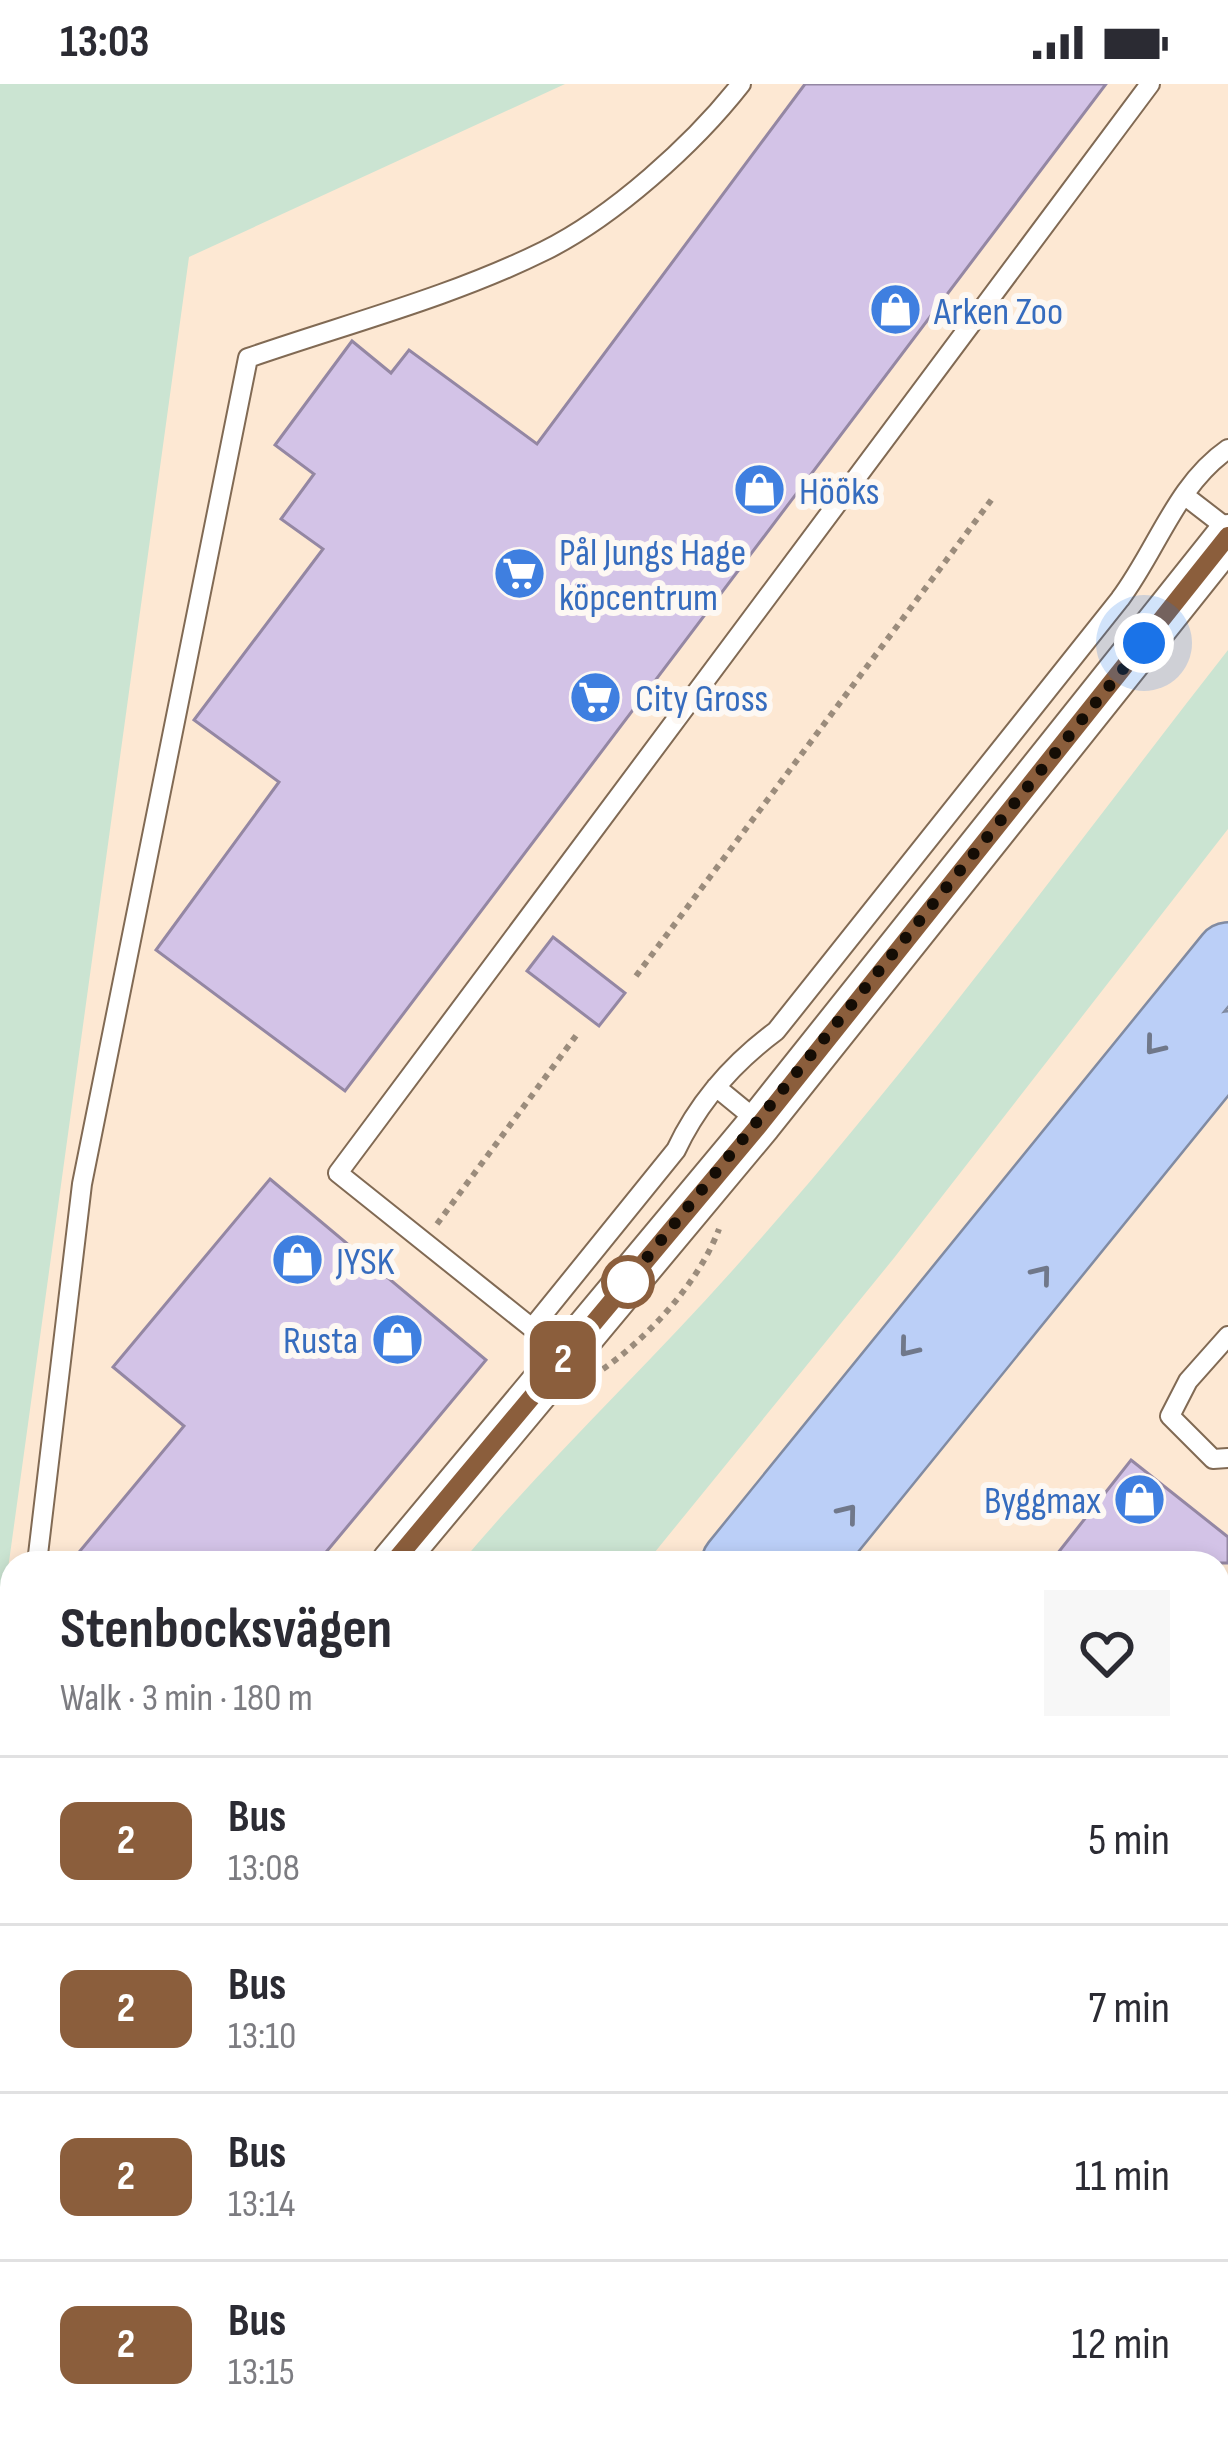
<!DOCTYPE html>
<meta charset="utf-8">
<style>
:root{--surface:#fff;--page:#f7f7f7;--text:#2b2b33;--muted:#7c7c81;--line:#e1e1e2}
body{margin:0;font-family:"Sofia Sans Condensed",sans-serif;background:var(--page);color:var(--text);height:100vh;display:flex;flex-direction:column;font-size:45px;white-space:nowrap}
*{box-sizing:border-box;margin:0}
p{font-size:39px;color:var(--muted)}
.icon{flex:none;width:66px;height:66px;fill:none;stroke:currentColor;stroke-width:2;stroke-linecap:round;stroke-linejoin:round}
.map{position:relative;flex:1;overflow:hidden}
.details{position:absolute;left:0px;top:1467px;width:1230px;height:903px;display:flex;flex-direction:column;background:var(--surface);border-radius:36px 36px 0 0;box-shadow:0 6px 18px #0003}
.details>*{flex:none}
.badge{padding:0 24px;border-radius:18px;font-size:42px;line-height:78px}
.you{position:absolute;width:60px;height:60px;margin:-30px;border:9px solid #fff;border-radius:50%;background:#1a73e8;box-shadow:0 0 0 18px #1a73e833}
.map>.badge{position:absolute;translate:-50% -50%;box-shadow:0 0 0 6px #fff}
.round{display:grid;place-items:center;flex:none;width:126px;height:126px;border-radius:0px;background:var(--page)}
.headline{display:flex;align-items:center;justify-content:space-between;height:204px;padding:0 60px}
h1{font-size:57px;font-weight:700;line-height:90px}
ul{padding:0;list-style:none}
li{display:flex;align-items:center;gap:36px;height:168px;padding:0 60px;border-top:3px solid var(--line)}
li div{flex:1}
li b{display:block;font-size:45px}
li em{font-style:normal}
li .badge{min-width:132px;font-weight:700;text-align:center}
.status{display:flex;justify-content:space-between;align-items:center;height:84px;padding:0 60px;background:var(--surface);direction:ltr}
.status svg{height:33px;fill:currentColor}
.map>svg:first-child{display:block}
</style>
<div class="status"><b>13:03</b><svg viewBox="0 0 49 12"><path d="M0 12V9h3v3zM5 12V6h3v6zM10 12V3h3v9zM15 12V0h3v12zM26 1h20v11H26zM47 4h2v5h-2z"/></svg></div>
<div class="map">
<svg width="1228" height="2369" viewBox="0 0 1228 2369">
<rect width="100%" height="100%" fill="#fde8d3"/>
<path fill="#cbe4d2" d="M0 0H565L189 173 0 1543Z
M1228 566V745L894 1174 646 1479H461C549 1374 649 1281 740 1178 913 984 1068 771 1228 566Z
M12 1840V2258L0 2273V1845Z"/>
<path fill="#d3c3e7" stroke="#9487a3" stroke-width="3" d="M805 0H1106L345 1007 156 866 279 698 194 636 323 465 281 435 314 390 275 361 352 257 391 289 409 266 537 360Z
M553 853 625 909 599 942 527 887Z
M270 1095 486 1276 317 1479H70L184 1342 113 1283Z
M1131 1376 1228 1453V1479H1050Z"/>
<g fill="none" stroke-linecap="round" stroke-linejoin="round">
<defs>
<path id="service" d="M1150 0 338 1089 532 1244 676 1066C699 1017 733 979 776 947L1120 515C1157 466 1176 401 1228 365
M1184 411 1228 445
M716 1003 760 1039
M1228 1252 1188 1297 1170 1332 1213 1375 1228 1374
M37 1479 82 1100 248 274C346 240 451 213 544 167 613 133 694 60 741 0
M1218 1736 1228 1732
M0 1743 12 1753
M1218 2230 1228 2237"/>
<path id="minor" d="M965 2369 970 2358"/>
<path id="tertiary" d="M393 1479 760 1039 1228 452
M0 1780 12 1774
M1218 1851 1228 1844
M876 2369 881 2358"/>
<path id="motorway" d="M734 1479 1228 871
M807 1479 1228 960
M10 2369 19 2358
M82 2369 91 2358"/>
</defs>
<use href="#service" stroke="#816a54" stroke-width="22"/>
<use href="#minor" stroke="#816a54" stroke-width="40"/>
<use href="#tertiary" stroke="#816a54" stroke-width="46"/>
<use href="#motorway" stroke="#818ba2" stroke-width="68"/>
<path stroke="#9b8c7c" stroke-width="6" stroke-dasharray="6 6" stroke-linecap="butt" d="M636 892 992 415
M437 1140 578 949
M603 1285C649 1253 699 1198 719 1145
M1124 2369 1131 2358"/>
<use href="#service" stroke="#fff" stroke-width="18"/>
<use href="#minor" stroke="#fff" stroke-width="36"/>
<use href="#tertiary" stroke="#fff" stroke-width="42"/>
<use href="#motorway" stroke="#bbcff7" stroke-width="63"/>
</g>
<defs><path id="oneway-chevron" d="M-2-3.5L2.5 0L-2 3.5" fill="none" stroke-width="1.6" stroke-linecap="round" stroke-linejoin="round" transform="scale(3)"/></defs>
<g stroke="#70788a">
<use href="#oneway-chevron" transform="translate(1154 962) rotate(129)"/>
<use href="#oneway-chevron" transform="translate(1042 1190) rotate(-51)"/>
<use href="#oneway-chevron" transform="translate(908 1264) rotate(129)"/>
<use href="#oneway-chevron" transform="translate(848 1429) rotate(-51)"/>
</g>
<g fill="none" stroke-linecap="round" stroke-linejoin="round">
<defs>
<path id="line" d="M393 1479 760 1040 1228 452"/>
</defs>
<use href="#line" stroke="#fff" stroke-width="27"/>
<use href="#line" stroke="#8b5e3c" stroke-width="18"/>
<path stroke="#150d05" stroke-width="12" stroke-dasharray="0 21.6" d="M628 1198 624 1202 1144 559"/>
</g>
<defs>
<symbol id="shop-disc" viewBox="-11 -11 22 22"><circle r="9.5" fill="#3f7fe0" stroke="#fdf8f3"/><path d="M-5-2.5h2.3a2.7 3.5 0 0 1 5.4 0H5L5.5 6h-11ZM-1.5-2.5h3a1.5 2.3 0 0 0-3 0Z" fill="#fff"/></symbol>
<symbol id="supermarket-disc" viewBox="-11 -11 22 22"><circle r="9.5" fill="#3f7fe0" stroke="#fdf8f3"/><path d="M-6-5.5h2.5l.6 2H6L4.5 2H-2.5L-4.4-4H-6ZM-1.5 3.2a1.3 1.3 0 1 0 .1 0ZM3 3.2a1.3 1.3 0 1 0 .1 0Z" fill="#fff"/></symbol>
</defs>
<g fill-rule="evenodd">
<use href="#shop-disc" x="866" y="196" width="59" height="59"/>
<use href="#shop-disc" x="730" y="376" width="59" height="59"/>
<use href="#supermarket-disc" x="490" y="460" width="59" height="59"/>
<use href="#supermarket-disc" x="566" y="584" width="59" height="59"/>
<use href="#shop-disc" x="268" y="1146" width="59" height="59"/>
<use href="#shop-disc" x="368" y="1226" width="59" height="59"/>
<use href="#shop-disc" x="1110" y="1386" width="59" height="59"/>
</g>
<circle fill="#fff" stroke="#8b5e3c" stroke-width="6" cx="628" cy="1198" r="24"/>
<g text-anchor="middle" stroke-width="12" stroke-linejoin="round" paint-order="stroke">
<g font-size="39" fill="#366cbe" stroke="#fdf8f3" text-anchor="start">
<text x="934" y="240">Arken Zoo</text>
<text x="799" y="420">Hööks</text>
<text x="559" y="481">Pål Jungs Hage<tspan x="559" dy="45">köpcentrum</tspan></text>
<text x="635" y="627">City Gross</text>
<text x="336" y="1190">JYSK</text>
<text x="358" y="1269" text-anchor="end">Rusta</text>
<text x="1101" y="1429" text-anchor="end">Byggmax</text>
</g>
</g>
</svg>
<div class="you" style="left:1144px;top:559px"></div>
<b class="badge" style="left:563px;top:1276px;background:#8b5e3c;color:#fff">2</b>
<section class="details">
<div class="headline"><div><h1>Stenbocksvägen</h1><p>Walk · 3 min · 180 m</p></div><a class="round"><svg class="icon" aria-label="heart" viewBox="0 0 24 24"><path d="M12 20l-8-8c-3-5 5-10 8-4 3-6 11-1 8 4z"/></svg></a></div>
<ul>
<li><span class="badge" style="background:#8b5e3c;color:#fff">2</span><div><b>Bus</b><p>13:08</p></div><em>5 min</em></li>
<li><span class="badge" style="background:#8b5e3c;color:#fff">2</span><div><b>Bus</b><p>13:10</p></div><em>7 min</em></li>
<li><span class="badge" style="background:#8b5e3c;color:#fff">2</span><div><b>Bus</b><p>13:14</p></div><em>11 min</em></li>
<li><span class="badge" style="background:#8b5e3c;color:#fff">2</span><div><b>Bus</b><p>13:15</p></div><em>12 min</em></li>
</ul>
</section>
</div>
